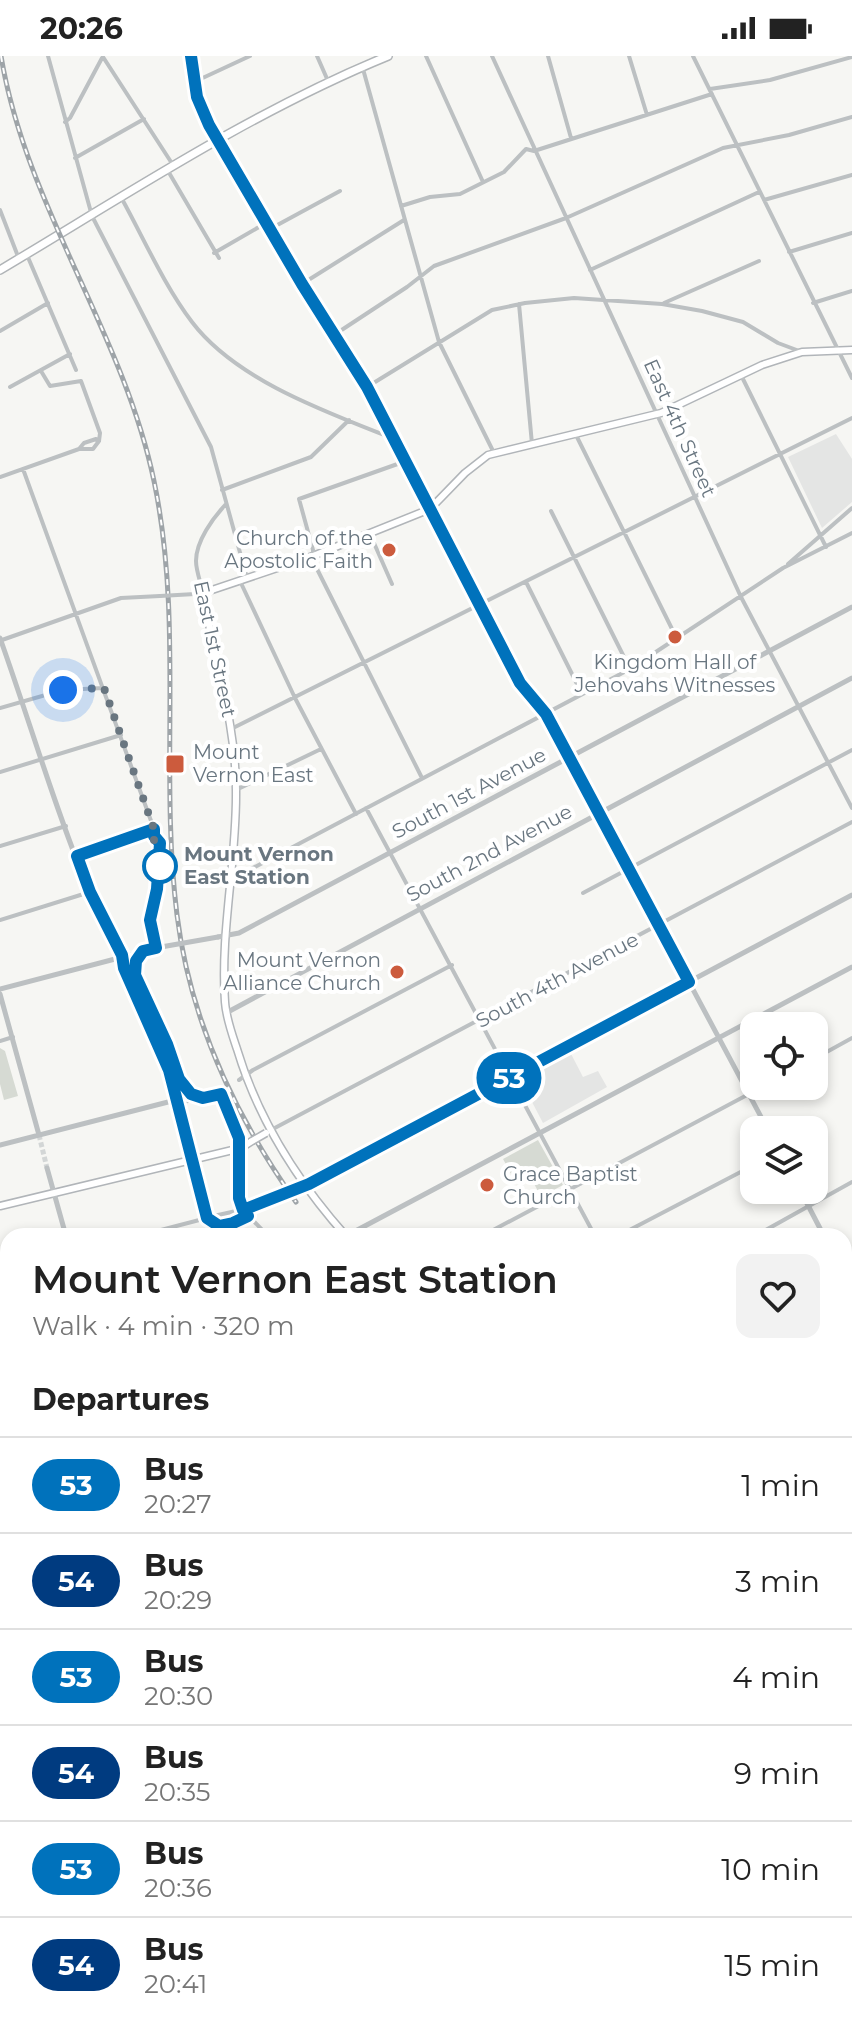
<!DOCTYPE html>
<meta charset="utf-8">
<style>
:root{--surface:#fff;--page:#f2f2f2;--text:#222;--muted:#767676;--line:#e0e0e0}
body{margin:0;font-family:Montserrat,sans-serif;background:var(--page);color:var(--text);height:100vh;display:flex;flex-direction:column;font-size:30px;white-space:nowrap}
*{box-sizing:border-box;margin:0}
p{font-size:26px;color:var(--muted)}
.icon{flex:none;width:44px;height:44px;fill:none;stroke:currentColor;stroke-width:2;stroke-linecap:round;stroke-linejoin:round}
.map{position:relative;flex:1;overflow:hidden}
.panel{position:absolute;left:0px;top:1172px;width:852px;height:802px;display:flex;flex-direction:column;background:var(--surface);border-radius:24px 24px 0 0;box-shadow:0 4px 12px #0003}
.panel>*{flex:none}
.badge{padding:0 16px;border-radius:26px;font-size:28px;line-height:52px}
.buttons{position:absolute;left:740px;top:956px;display:grid;gap:16px}
.buttons a{display:grid;place-items:center;width:88px;height:88px;border-radius:16px;background:var(--surface);box-shadow:0 4px 12px #0003;font-size:40px}
.you{position:absolute;width:40px;height:40px;margin:-20px;border:6px solid #fff;border-radius:50%;background:#1a73e8;box-shadow:0 0 0 12px #1a73e833}
.map>.badge{position:absolute;translate:-50% -50%;box-shadow:0 0 0 4px #fff}
h2{padding:0 32px;font-size:30px;line-height:72px}
.round{display:grid;place-items:center;flex:none;width:84px;height:84px;border-radius:16px;background:var(--page)}
.head{display:flex;align-items:center;justify-content:space-between;height:136px;padding:0 32px}
h1{font-size:38px;font-weight:600;line-height:60px}
ul{padding:0;list-style:none}
li{display:flex;align-items:center;gap:24px;height:96px;padding:0 32px;border-top:2px solid var(--line)}
li div{flex:1}
li b{display:block;font-size:30px}
li em{font-style:normal}
li .badge{min-width:88px;font-weight:700;text-align:center}
.status{display:flex;justify-content:space-between;align-items:center;height:56px;padding:0 40px;background:var(--surface);direction:ltr}
.status svg{height:22px;fill:currentColor}
.map>svg:first-child{display:block}
</style>
<div class="status"><b>20:26</b><svg viewBox="0 0 49 12"><path d="M0 12V9h3v3zM5 12V6h3v6zM10 12V3h3v9zM15 12V0h3v12zM26 1h20v11H26zM47 4h2v5h-2z"/></svg></div>
<div class="map">
<svg width="852" height="1973" viewBox="0 0 852 1973">
<rect width="100%" height="100%" fill="#f6f6f3"/>
<path fill="#e4e5e4" d="M836 378 852 403V446L822 472 788 401Z
M569 994 583 1021 598 1015 607 1031 543 1067 520 1023Z"/>
<path fill="#d6dad3" d="M0 992 5 995 18 1040 4 1044 0 1028Z
M538 1084 563 1129 541 1141 529 1118 515 1125 503 1103Z"/>
<g fill="none" stroke-linecap="round" stroke-linejoin="round">
<path stroke="#d3d6d6" stroke-width="5" stroke-dasharray="5 2.5" stroke-linecap="butt" d="M39 1079 47 1112
M252 1149 280 1140"/>
<defs>
<path id="secondary" d="M0 1150 241 1092 252 1085
M346 1180C297 1125 258 1063 237 993 232 978 226 962 225 946 220 875 237 805 236 734 236 667 214 603 203 537L313 500 430 453 465 417 488 399 661 357 762 309 802 296 852 294"/>
<path id="primary" d="M0 214C126 139 251 56 388 0
M0 1489 8 1492
M844 1721 852 1724
M261 1973 267 1966"/>
<path id="motorway" d="M0 1869 8 1872
M0 1880 8 1882
M267 1966 288 1973
M299 1966 320 1973
M327 1966 346 1973"/>
</defs>
<use href="#secondary" stroke="#b1b5b9" stroke-width="9"/>
<use href="#primary" stroke="#b0b4b7" stroke-width="10"/>
<use href="#motorway" stroke="#b2b5b8" stroke-width="11"/>
<path stroke="#bcc0c2" stroke-width="4" d="M48 0 92 160 211 391 247 522
M317 0 328 25
M426 0 483 126
M492 0 741 541 852 752
M548 0 571 82
M629 0 647 59
M693 0 852 322
M103 1 173 109
M363 13 439 286 494 397
M194 26 250 0
M710 33 770 24 852 1
M65 66 70 62 102 2
M75 102 144 63
M168 115 219 202
M122 143C144 183 164 229 192 266 236 324 326 356 392 382
M764 144 852 119
M401 150 430 141 460 138 504 116 526 93 534 95 712 38
M0 154 19 203
M270 173 340 135
M789 196 852 177
M214 197 266 167
M27 199 76 314
M590 214 759 136
M302 228 404 164
M664 247 759 205
M813 247 852 235
M519 248 532 388
M0 275 48 247
M334 279 407 231 434 210 566 162 723 92 789 79 852 61
M41 315 50 330 81 325 100 377 99 385
M741 319 826 491
M10 331 70 298
M367 331 492 254 525 247 574 242 662 248 702 255 743 266 778 287 802 296
M576 379 677 583
M406 405 299 443 313 494V505L422 722
M23 413 154 773V817L147 852 156 892
M0 421 79 393H93L99 385 96 383 84 387 79 393
M222 434 311 401 349 364
M551 455 630 613
M370 478 392 528
M788 508 852 452
M240 525 295 642 356 758
M526 526 582 638
M195 538 203 537C201 527 196 515 196 505 196 485 213 462 226 448
M2 584 121 542 160 540
M0 652 63 634 103 632
M231 673 852 362
M0 716 121 679
M236 734 321 693
M366 752 595 1180
M0 790 66 770
M77 800 154 773
M232 823 630 613 783 512 852 477
M583 837 852 694
M0 864 90 836
M0 985 13 981
M814 1003 852 982
M239 1024 253 1014 452 909
M271 1074 852 766
M243 1154 268 1180
M138 1180 207 1162 211 1180
M482 1180 764 1030
M618 1180 754 1109
M755 1180 852 1126
M844 1204 852 1200
M0 1215 8 1213
M0 1277 8 1275
M0 1337 8 1335
M844 1346 852 1342
M0 1396 8 1394
M844 1419 852 1414
M0 1459 8 1457
M844 1492 852 1488
M0 1570 8 1573
M844 1573 852 1539
M844 1602 852 1604
M0 1635 8 1638
M0 1723 8 1725
M0 1739 8 1740
M844 1799 852 1777
M844 1846 852 1849
M844 1883 852 1886
M844 1951 852 1956
M643 1966 662 1973
M683 1966 701 1973
M4 1973 8 1946
M717 1973 720 1966"/>
<path stroke="#bcc0c2" stroke-width="5" d="M191 0 197 41 209 69 302 228 367 331 520 627 546 658 768 1074
M0 582C30 666 55 753 89 835 119 906 176 967 180 1046
M218 881 239 877 852 551
M122 900 124 912 169 1014 207 1162 243 1154 252 1149
M135 915 136 905 142 896
M0 933 161 891
M0 938 39 1079
M226 957 852 622
M179 1024 187 1035 202 1041
M0 1089 172 1045 180 1046 221 1038 239 1082V1142L243 1154
M47 1112 66 1180
M305 1130 852 839
M800 1134 824 1180
M346 1180 852 911
M844 1217 852 1232
M844 1274 852 1270
M0 1906 8 1908
M216 1966 237 1973
M139 1973 140 1966"/>
<use href="#secondary" stroke="#fff" stroke-width="6"/>
<use href="#primary" stroke="#fff" stroke-width="7"/>
<use href="#motorway" stroke="#fff" stroke-width="8"/>
<defs>
<path id="rail" d="M1 0C26 151 123 276 154 425 184 568 159 715 177 859 190 964 235 1060 296 1146
M331 1177 334 1180
M0 1809 8 1812
M405 1966 424 1973
M448 1966 466 1973
M839 1966 849 1973"/>
</defs>
<use href="#rail" stroke="#9ea4a8" stroke-width="5"/>
<use href="#rail" stroke="#fff" stroke-width="2" stroke-dasharray="6" stroke-linecap="butt"/>
<defs>
<path id="secondary-bridge" d="M252 1085 266 1077"/>
</defs>
<use href="#secondary-bridge" stroke="#b1b5b9" stroke-width="9" stroke-linecap="butt"/>
<path stroke="#bcc0c2" stroke-width="4" d="M160 540 195 538"/>
<path stroke="#bcc0c2" stroke-width="5" d="M161 891 218 881
M286 1137 299 1133"/>
<use href="#secondary-bridge" stroke="#fff" stroke-width="6"/>
</g>
<g fill="none" stroke-linecap="round" stroke-linejoin="round">
<defs>
<path id="line" d="M191 0 197 41 209 69 302 228 367 331 520 627 546 658 689 926 309 1128 243 1154 239 1142V1082L221 1038 203 1042 191 1038 179 1023 167 988 135 919 136 905 143 895 156 892 150 864 157 833 160 787 154 780V773L77 800 90 836 122 899 124 912 169 1014 207 1162 219 1170 233 1167 248 1160"/>
</defs>
<use href="#line" stroke="#fff" stroke-width="18"/>
<use href="#line" stroke="#0072bc" stroke-width="12"/>
<path stroke="#697680" stroke-width="8" stroke-dasharray="0 14.4" d="M63 634 104 632 154 773V817L160 810"/>
</g>
<g fill="#cc5b3d" stroke="#fff" stroke-width="3">
<circle cx="389" cy="494" r="8"/>
<circle cx="675" cy="581" r="8"/>
<rect x="165" y="698" width="20" height="20" rx="4"/>
<circle cx="397" cy="916" r="8"/>
<circle cx="487" cy="1129" r="8"/>
</g>
<circle fill="#fff" stroke="#0072bc" stroke-width="4" cx="160" cy="810" r="16"/>
<g text-anchor="middle" stroke-width="8" stroke-linejoin="round" paint-order="stroke">
<g font-size="20" fill="#697680" stroke="#fff">
<text transform="translate(680 372) rotate(66)" y="7">East 4th Street</text>
<text transform="translate(215 593) rotate(78)" y="7">East 1st Street</text>
<text transform="translate(469 737) rotate(-28)" y="7">South 1st Avenue</text>
<text transform="translate(489 797) rotate(-28)" y="7">South 2nd Avenue</text>
<text transform="translate(557 924) rotate(-28)" y="7">South 4th Avenue</text>
</g>
<g font-size="20" fill="#697680" stroke="#fff" text-anchor="end">
<text x="373" y="489">Church of the<tspan x="373" dy="23">Apostolic Faith</tspan></text>
<text x="675" y="613" text-anchor="middle">Kingdom Hall of<tspan x="675" dy="23">Jehovahs Witnesses</tspan></text>
<text x="193" y="703" text-anchor="start">Mount<tspan x="193" dy="23">Vernon East</tspan></text>
<text x="381" y="911">Mount Vernon<tspan x="381" dy="23">Alliance Church</tspan></text>
<text x="503" y="1125" text-anchor="start">Grace Baptist<tspan x="503" dy="23">Church</tspan></text>
</g>
<g font-size="20" font-weight="bold" fill="#697680" stroke="#fff" text-anchor="start">
<text x="184" y="805">Mount Vernon<tspan x="184" dy="23">East Station</tspan></text>
</g>
</g>
</svg>
<div class="buttons">
<a><svg class="icon" aria-label="locate" viewBox="0 0 24 24"><circle cx="12" cy="12" r="6"/><path d="M12 2v4M12 18v4M2 12h4M18 12h4"/></svg></a>
<a><svg class="icon" aria-label="layers" viewBox="0 0 24 24"><path d="M12 4l9 5-9 5-9-5zM3 14l9 5 9-5"/></svg></a>
</div>
<div class="you" style="left:63px;top:634px"></div>
<b class="badge" style="left:509px;top:1022px;background:#0072bc;color:#fff">53</b>
<section class="panel">
<div class="head"><div><h1>Mount Vernon East Station</h1><p>Walk · 4 min · 320 m</p></div><a class="round"><svg class="icon" aria-label="heart" viewBox="0 0 24 24"><path d="M12 20l-8-8c-3-5 5-10 8-4 3-6 11-1 8 4z"/></svg></a></div>
<h2>Departures</h2>
<ul>
<li><span class="badge" style="background:#0072bc;color:#fff">53</span><div><b>Bus</b><p>20:27</p></div><em>1 min</em></li>
<li><span class="badge" style="background:#003b80;color:#fff">54</span><div><b>Bus</b><p>20:29</p></div><em>3 min</em></li>
<li><span class="badge" style="background:#0072bc;color:#fff">53</span><div><b>Bus</b><p>20:30</p></div><em>4 min</em></li>
<li><span class="badge" style="background:#003b80;color:#fff">54</span><div><b>Bus</b><p>20:35</p></div><em>9 min</em></li>
<li><span class="badge" style="background:#0072bc;color:#fff">53</span><div><b>Bus</b><p>20:36</p></div><em>10 min</em></li>
<li><span class="badge" style="background:#003b80;color:#fff">54</span><div><b>Bus</b><p>20:41</p></div><em>15 min</em></li>
</ul>
</section>
</div>
